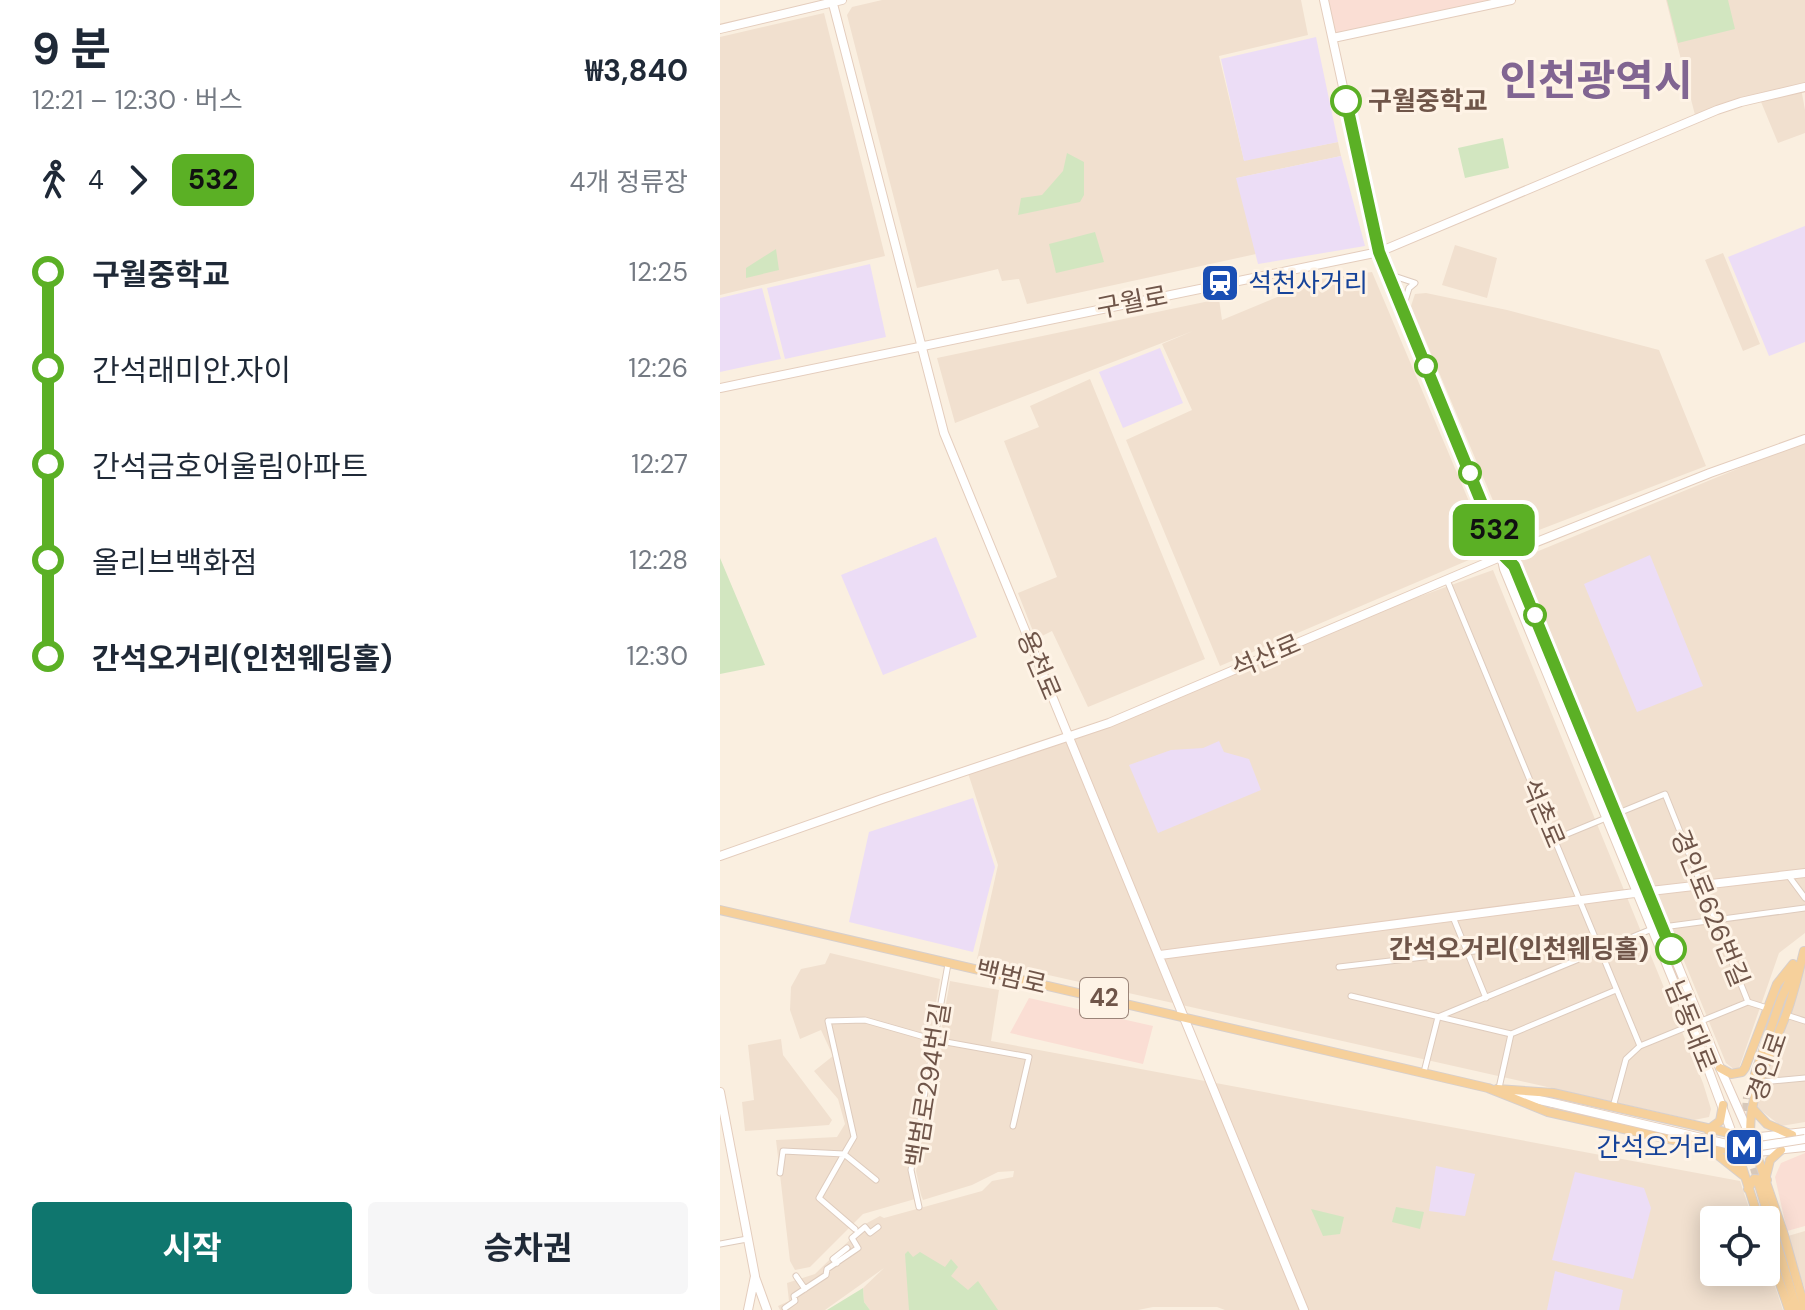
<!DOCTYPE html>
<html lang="ko">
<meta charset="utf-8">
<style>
:root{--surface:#fff;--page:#f6f6f7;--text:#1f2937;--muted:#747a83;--accent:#0f766e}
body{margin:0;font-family:"DM Sans","Noto Sans KR",sans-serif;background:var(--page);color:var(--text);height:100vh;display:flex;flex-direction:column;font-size:30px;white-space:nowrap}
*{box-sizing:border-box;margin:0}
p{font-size:26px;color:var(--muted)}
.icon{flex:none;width:44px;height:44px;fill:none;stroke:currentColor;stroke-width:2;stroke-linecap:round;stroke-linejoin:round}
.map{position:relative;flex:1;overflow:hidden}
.sheet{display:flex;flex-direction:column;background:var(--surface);width:720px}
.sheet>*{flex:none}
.badge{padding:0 16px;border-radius:12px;font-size:28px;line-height:52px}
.tools{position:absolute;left:980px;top:1206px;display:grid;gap:16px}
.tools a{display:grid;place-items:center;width:80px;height:80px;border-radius:8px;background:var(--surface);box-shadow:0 4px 20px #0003;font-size:40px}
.map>.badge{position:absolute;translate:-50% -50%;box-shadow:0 0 0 4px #fff}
.legs{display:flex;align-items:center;gap:12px;height:88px;padding:0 32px;font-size:26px}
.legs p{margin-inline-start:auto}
.head{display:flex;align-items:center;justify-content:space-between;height:136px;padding:0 32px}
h1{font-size:44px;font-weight:700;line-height:60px}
.primary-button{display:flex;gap:16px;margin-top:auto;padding:16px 32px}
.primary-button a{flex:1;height:92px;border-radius:8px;background:var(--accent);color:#fff;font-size:32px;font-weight:700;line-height:92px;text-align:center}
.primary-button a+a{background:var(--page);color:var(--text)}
ul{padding:0 32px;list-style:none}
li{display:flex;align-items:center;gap:28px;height:96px;font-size:30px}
li i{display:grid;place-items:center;width:12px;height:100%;margin:0 10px;background:currentColor}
li i::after{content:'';width:20px;height:20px;margin:-10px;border:6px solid;border-radius:50%;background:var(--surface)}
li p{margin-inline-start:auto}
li:first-child i{background:linear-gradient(#0000 50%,currentColor 0)}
li:last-child i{background:linear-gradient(currentColor 50%,#0000 0)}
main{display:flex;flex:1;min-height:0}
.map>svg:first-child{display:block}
</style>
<main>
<section class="sheet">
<div class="head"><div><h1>9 분</h1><p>12:21 – 12:30 · 버스</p></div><b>₩3,840</b></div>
<div class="legs"><svg class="icon" aria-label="walk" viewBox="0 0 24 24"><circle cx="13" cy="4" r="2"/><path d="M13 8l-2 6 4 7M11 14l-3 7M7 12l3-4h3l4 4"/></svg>4<svg class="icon" aria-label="forward" viewBox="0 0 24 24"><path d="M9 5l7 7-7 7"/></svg><b class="badge" style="background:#5bb025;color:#111">532</b><p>4개 정류장</p></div>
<ul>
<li><i style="color:#5bb025"></i><b>구월중학교</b><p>12:25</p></li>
<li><i style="color:#5bb025"></i><span>간석래미안.자이</span><p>12:26</p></li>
<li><i style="color:#5bb025"></i><span>간석금호어울림아파트</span><p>12:27</p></li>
<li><i style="color:#5bb025"></i><span>올리브백화점</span><p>12:28</p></li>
<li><i style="color:#5bb025"></i><b>간석오거리(인천웨딩홀)</b><p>12:30</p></li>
</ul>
<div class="primary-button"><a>시작</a><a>승차권</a></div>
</section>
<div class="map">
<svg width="1085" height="1310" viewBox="0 0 1085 1310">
<rect width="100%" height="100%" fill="#faefe0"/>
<path fill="#f1e0cf" d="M162 0H581L588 35 499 56 524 160 618 142 621 156 517 178 536 254 307 304 299 279 282 281 278 269 197 288 127 15 132 7Z
M946 0H1085V87L1081 88 1085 110V133L1058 143 1039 97 976 119Z
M104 13 165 256 0 295V37Z
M735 245 777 258 767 298 722 285Z
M1003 253 1040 344 1023 351 985 260Z
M652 272 770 551 500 666 406 440 472 410 442 344 473 331 235 423 217 358 499 299 502 320 601 279Z
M706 293 787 310 939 350 986 466 790 541 691 306 695 294Z
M370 379 485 659 368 707 332 631 316 639 298 593 337 577 284 441 319 427 310 406Z
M1085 441V933L1059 953 1019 1068 1015 1070 1006 1063 799 559Z
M773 570 983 1083 991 1109 989 1117 974 1120 257 959 278 865 247 770 389 723 612 628Z
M110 953 220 979 188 1171 195 1199 143 1214 90 1267 75 1270 70 1261 56 1140 117 1137 125 1124 118 1099 94 1071 113 1056 101 1030 80 1039 70 1010 71 987 81 969 105 964Z
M1085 966V1122L1061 1126 1034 1105Z
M230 981 279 990 271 1041 1020 1181 1033 1220H994V1272H1046V1259L1063 1310H505L497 1307H433L418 1310H150L144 1302 143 1288 164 1268 105 1310H60L58 1306 69 1301 67 1283 95 1274 147 1223 160 1216 164 1218 262 1191 272 1181 293 1177 294 1171 278 1172 252 1185 203 1200 201 1195 196 1171Z
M61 1039 63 1055 112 1120 109 1125 25 1131 22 1102 34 1100 28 1045Z
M1085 1231V1290L1068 1236Z"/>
<path fill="#faded4" d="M605 0H791L613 38Z
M309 998 433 1026 423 1064 290 1033Z
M1085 1153V1226L1067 1231 1055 1177 1061 1163Z"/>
<path fill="#ecddf6" d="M596 37 618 142 524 161 501 59Z
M621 156 645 246 538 264 516 178Z
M1085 226V342L1049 356 1008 257Z
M150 264 166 337 65 359 47 288Z
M42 288 61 359 0 372V298Z
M440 348 463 403 403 428 379 372Z
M216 537 257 637 163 675 121 575Z
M930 555 983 686 917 712 864 584Z
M499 741 504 752 529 759 541 790 438 833 409 765 451 750 483 748Z
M253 798 275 867 253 952 129 922 149 832Z
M716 1166 755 1174 745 1216 709 1211Z
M855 1172 924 1188 931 1208 913 1279 832 1260Z
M835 1271 903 1290 899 1310H827Z"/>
<path fill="#d2e6c0" d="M947 0H1008L1015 29 958 43Z
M783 138 789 168 745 178 738 148Z
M347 153 364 162V195L360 202 298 215 301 198 322 195 343 171Z
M375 232 384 262 336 273 329 244Z
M56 249 59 270 26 278V268Z
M0 558 45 665 0 674Z
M676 1207 704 1212 700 1229 672 1222Z
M591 1209 624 1217 620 1234 603 1236Z
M188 1251 193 1257 200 1252 225 1267 231 1259 238 1267 231 1276 248 1290 258 1281 278 1310H189L185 1254Z
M143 1288 144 1302 150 1310H107Z"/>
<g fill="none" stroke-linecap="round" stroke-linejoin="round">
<path stroke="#d7c8ba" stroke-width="8" stroke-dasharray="8 4" stroke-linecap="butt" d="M1025 1123 1027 1097 1035 1074
M1027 1145 1039 1185"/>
<defs>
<path id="street" d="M668 274 695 283 689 288 683 308
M727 580 920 1046
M896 814 945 794 1028 1002 1047 1008
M835 839 886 818
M1068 875 1085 898
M733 917 766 998
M943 927 1085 908
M619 967 875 937
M631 996 791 1034
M1066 1015 1085 1021
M791 1034 896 990
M704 1072 718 1017 932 929
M1041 1082 1085 1078
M779 1088 791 1034
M893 1107 906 1059 920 1046 1028 1002
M60 1173 63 1151 124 1154 99 1198 135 1229
M156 1180 124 1154 134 1137 108 1021 145 1020 215 1040 309 1057 293 1126
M199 1207 191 1170 228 964
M0 1244 27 1239
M117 1263 113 1259 127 1248
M76 1276 85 1289
M65 1308 75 1301 74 1296 106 1275 107 1269 138 1248 132 1238 145 1227 150 1233 158 1227"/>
<path id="secondary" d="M112 0 224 433 584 1310
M604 0 659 252 778 542 784 569 974 1031 1013 1136
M0 29 122 0
M613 38 791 0
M0 388 659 252 997 110 1021 102 1085 87
M783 555 794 566 1000 1068 1031 1138 1085 1132
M0 856 162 799 389 723 799 549 990 473 1085 439
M440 955 922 892 1085 873
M0 1092 35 1276 28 1310
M787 1093 833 1103
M1037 1152 1085 1147
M35 1277 47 1310"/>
<path id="primary" d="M0 910 768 1088 828 1112 989 1148 1037 1152
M1084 951C1079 971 1074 992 1067 1012 1054 1048 1025 1100 1031 1138L1064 1235 1085 1309
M1000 1068 1011 1074 1022 1072 1025 1068
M1025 1068 1057 984 1073 964
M1035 1074 1061 999 1076 966
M777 1089 833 1093 1031 1138
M1032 1108 1047 1124 1072 1135
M988 1130 1000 1121 1003 1105
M989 1148 1023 1175
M1016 1148 1039 1220
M1046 1176 1050 1160 1061 1150
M1039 1185 1077 1310
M1028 1189 1034 1179 1047 1180
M1046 1242 1069 1310"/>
</defs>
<use href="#street" stroke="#decbbd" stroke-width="7"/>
<use href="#secondary" stroke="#e4cdbd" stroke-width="10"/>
<use href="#primary" stroke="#d7cfcc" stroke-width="10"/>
<use href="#street" stroke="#fff" stroke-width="5"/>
<use href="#secondary" stroke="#fff" stroke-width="8"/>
<use href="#primary" stroke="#f6d09b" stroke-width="8"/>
<defs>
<path id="secondary-bridge" d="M833 1103 1011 1145 1040 1146 1085 1139"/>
</defs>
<use href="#secondary-bridge" stroke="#e4cdbd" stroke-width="10" stroke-linecap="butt"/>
<use href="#secondary-bridge" stroke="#fff" stroke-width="8"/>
</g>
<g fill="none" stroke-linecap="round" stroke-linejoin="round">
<defs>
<path id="line-1" d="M626 101 659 252 783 555 794 566 951 949"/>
</defs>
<use href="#line-1" stroke="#fff" stroke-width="18"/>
<use href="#line-1" stroke="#5bb025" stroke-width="12"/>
</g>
<defs>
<symbol id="station-square" viewBox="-11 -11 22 22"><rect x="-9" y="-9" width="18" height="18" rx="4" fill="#1a4fb4" stroke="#fef3e6"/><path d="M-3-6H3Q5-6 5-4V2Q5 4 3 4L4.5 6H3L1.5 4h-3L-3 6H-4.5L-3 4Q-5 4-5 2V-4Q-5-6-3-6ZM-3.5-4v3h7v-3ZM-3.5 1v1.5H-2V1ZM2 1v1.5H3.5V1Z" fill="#fff"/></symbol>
<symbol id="metro-square" viewBox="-11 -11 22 22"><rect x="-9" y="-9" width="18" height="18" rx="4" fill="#1a4fb4" stroke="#fef3e6"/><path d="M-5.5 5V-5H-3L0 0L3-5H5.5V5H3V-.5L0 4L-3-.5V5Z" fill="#fff"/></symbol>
</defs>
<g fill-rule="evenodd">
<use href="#station-square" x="478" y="261" width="44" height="44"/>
<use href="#metro-square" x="1002" y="1125" width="44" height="44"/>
</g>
<g fill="#fff" stroke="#5bb025" stroke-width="4">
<circle cx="626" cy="101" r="14"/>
<circle cx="706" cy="366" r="10"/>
<circle cx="750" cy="473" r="10"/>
<circle cx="815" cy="615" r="10"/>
<circle cx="951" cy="949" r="14"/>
</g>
<g text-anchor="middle" stroke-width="6" stroke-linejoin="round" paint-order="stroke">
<rect fill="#fef3e6" stroke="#9a8478" stroke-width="2" x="360" y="978" width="48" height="40" rx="6"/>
<g font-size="24" font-weight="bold" fill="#6f5549">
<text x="384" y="1006">42</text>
</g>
<g font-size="26" font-weight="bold" fill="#6f5549" stroke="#fef3e6" text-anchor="start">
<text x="648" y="110">구월중학교</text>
<text x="929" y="958" text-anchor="end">간석오거리(인천웨딩홀)</text>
</g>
<g font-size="26" fill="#164399" stroke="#fef3e6" text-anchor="start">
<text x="528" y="292">석천사거리</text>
<text x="996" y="1156" text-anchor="end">간석오거리</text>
</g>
<g font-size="26" fill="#6f5549" stroke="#fef3e6">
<text transform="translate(412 302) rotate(-11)" y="9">구월로</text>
<text transform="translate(546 656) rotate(-23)" y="9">석산로</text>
<text transform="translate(319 665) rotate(67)" y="9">용천로</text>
<text transform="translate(823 813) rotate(67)" y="9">석촌로</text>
<text transform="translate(990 908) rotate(68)" y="9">경인로626번길</text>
<text transform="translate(291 977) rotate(13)" y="9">백범로</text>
<text transform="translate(971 1026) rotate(68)" y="9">남동대로</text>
<text transform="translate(1047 1067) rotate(-71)" y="9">경인로</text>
<text transform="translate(208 1085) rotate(-81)" y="9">백범로294번길</text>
</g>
<g font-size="42" font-weight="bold" fill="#816592" stroke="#fef3e6">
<text x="876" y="95">인천광역시</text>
</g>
</g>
</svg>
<div class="tools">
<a><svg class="icon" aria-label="locate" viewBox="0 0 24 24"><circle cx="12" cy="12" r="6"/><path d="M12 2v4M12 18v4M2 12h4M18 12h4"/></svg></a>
</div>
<b class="badge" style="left:774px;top:530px;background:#5bb025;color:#111">532</b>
</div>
</main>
